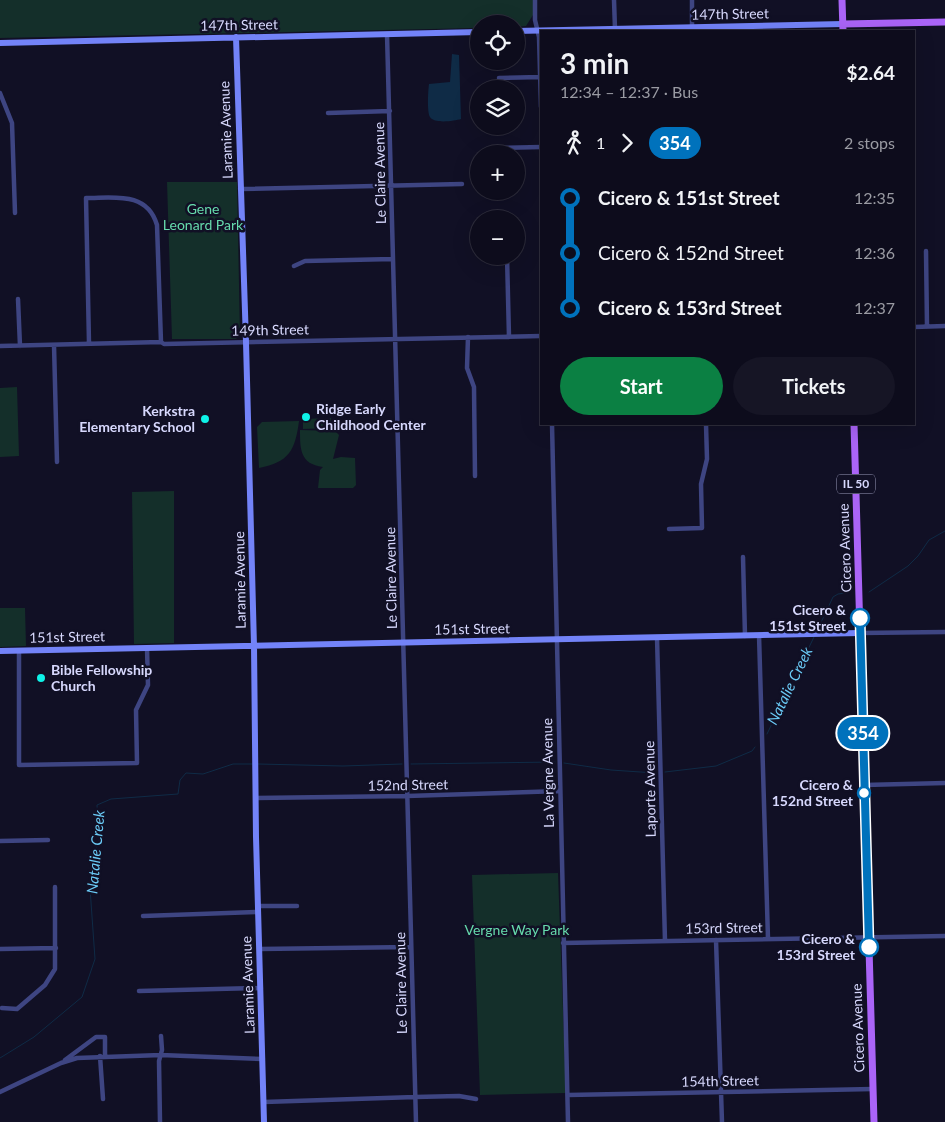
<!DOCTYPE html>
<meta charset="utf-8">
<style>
:root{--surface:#0d0c1c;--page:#161525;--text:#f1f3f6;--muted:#9a9ba3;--line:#2d2c3b;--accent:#0b8043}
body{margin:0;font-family:Lato,sans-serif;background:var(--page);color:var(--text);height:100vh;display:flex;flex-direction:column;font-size:19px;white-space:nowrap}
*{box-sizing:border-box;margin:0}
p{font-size:16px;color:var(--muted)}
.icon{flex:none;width:28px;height:28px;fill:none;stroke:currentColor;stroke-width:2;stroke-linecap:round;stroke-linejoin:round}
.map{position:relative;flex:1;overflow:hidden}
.side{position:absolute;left:540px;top:30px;width:375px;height:395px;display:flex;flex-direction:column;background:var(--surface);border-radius:0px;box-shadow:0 5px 20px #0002,0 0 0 1px var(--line)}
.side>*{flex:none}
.badge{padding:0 10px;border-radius:16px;font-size:18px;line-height:32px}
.tools{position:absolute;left:470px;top:15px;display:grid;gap:10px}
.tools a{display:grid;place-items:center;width:55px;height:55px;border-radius:50%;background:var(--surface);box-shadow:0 5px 20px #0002,0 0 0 1px var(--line);font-size:25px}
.map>.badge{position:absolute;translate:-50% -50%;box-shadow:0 0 0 2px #fff}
.legs{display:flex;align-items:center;gap:8px;height:55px;padding:0 20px;font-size:16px}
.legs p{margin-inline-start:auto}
.summary{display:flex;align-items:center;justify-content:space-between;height:85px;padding:0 20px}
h1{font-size:28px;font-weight:700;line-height:38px}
.primary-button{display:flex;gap:10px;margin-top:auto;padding:10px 20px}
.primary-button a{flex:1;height:58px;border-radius:30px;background:var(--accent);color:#fff;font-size:20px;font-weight:700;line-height:58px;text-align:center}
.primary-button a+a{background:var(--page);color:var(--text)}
ul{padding:0 20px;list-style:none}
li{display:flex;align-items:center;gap:18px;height:55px;font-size:19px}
li i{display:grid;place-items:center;width:8px;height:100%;margin:0 6px;background:currentColor}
li i::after{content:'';width:12px;height:12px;margin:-6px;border:4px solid;border-radius:50%;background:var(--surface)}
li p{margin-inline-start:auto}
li:first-child i{background:linear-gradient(#0000 50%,currentColor 0)}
li:last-child i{background:linear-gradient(currentColor 50%,#0000 0)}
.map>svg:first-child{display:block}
</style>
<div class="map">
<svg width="945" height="1122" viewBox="0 0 945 1122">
<rect width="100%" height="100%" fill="#111025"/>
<path fill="#142f2a" d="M0 0H533V15L526 26 516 27V24H479V28L0 38Z
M167 182H237L240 335 236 339H172Z
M17 387 19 456 0 457V388Z
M331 418V428L303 429V419Z
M299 421C295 451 289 462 259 468L257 427 262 422Z
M300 430 335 431 339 435 333 459 341 457 355 458 356 485 353 488H318L320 470 323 467C300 464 300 449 300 430Z
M174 491V643L134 644 132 492Z
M0 608H25L26 646 0 647Z
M558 873 566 1093 480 1095 472 875Z"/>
<path fill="#0f2b46" d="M452 54 459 55 461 119C454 121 434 124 430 117 427 112 428 91 429 84L450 82Z"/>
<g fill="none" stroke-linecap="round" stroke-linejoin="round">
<path stroke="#0f2b46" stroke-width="1" d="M869 592 908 566 918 556 929 540 945 531
M817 631 833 597 838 594 846 593
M767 734 814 637
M564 763 611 770 655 773
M258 764 343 766 402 764
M411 764 555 762
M665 772 716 766 752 751 755 747
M0 1058 34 1037 82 997 95 959 90 888 92 862 99 839 97 805 111 799 178 794 180 780 186 773 203 774 233 764H252"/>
<path stroke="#3e4582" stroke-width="4.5" d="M535 0V20L539 37 541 107
M614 0 615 29
M692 0V27
M387 34 416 1122
M499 78 541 77
M0 93 12 123 15 213
M328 113 390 111
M494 148 541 147
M240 189 462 184
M926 251 927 326
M507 256 509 337
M294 266 305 261 393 259
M18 299 20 346
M914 327 945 326
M468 337 467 368 474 387 475 476
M89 343 86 198C114 198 147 191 157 225L161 342
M54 345 57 462
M0 346 161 342 164 344 541 336
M552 424 568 1122
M669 529 702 528 701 484 707 459 706 424
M743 557 745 636
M860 633 945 632
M759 635 768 939
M657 637 665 941
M19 651V765L137 763 136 710 148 685 147 648
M864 785 945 783
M256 798 407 796 560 791
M0 841 48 840
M258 906H297
M143 916 258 912
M716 940 722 1122
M563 943 945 936
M0 949 56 948
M260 949 411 947
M139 991 261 988
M2 1008 17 1009 45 985 55 969V887
M100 1056 103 1099
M65 1060 96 1037H105V1056
M0 1092 61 1063 77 1058 161 1055 263 1059
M568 1095 873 1089
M264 1102 415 1097 459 1096 476 1099
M160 1122 159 1061 162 1050 161 1036"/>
<path stroke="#7383f8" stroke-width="6" d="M516 31 843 24
M236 37 246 342 254 646 256 837 264 1122
M0 43 479 32
M0 651 860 633"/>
<path stroke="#aa64f7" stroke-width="7" d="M842 0 843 31
M843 24 945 22
M854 424 874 1122"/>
</g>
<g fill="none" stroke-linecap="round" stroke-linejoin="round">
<defs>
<path id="line-1" d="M860 618 869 947"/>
</defs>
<use href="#line-1" stroke="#fff" stroke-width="11"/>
<use href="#line-1" stroke="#0072bc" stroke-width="8"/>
</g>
<g fill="#0ef2e8" stroke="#111025" stroke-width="2">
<circle cx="306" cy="417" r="5"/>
<circle cx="205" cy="419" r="5"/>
<circle cx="41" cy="678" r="5"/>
</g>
<g fill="#fff" stroke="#0072bc" stroke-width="2.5">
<circle cx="860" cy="618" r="9"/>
<circle cx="864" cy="793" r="6"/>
<circle cx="869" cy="947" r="9"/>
</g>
<g text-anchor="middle" stroke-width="5" stroke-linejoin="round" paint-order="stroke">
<rect fill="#111025" stroke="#9c9cbc" stroke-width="1" x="837" y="474.5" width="38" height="19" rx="4"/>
<g font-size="12" font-weight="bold" fill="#d7d8fd">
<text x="856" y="488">IL 50</text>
</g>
<g font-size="14" fill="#d7d8fd" stroke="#111025">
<text transform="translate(730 14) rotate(-1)" y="5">147th Street</text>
<text transform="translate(239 25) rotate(-1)" y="5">147th Street</text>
<text transform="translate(226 130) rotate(-92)" y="5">Laramie Avenue</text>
<text transform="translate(380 173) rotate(-91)" y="5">Le Claire Avenue</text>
<text transform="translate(270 330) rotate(-1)" y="5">149th Street</text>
<text transform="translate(845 548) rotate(-92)" y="5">Cicero Avenue</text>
<text transform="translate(391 578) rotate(-91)" y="5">Le Claire Avenue</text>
<text transform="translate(240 580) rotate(-91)" y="5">Laramie Avenue</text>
<text transform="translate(472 629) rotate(-1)" y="5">151st Street</text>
<text transform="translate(67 637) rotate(-1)" y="5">151st Street</text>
<text transform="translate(548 773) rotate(-91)" y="5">La Vergne Avenue</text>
<text transform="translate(408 785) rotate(-1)" y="5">152nd Street</text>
<text transform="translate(650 789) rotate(-91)" y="5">Laporte Avenue</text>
<text transform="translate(724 928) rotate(-1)" y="5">153rd Street</text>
<text transform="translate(401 983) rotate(-91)" y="5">Le Claire Avenue</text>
<text transform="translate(248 985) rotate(-92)" y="5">Laramie Avenue</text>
<text transform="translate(858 1028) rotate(-92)" y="5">Cicero Avenue</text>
<text transform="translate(720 1081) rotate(-1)" y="5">154th Street</text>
</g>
<g font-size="14" fill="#66daac" stroke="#111025">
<text x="203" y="214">Gene<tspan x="203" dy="16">Leonard Park</tspan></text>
<text x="517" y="935">Vergne Way Park</text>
</g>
<g font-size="14" font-weight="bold" fill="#d7d8fd" stroke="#111025" text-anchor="start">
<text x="316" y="414">Ridge Early<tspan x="316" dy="16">Childhood Center</tspan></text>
<text x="195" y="416" text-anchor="end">Kerkstra<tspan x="195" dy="16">Elementary School</tspan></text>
<text x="51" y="675">Bible Fellowship<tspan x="51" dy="16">Church</tspan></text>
</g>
<g font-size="14" font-weight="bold" fill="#d7d8fd" stroke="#111025" text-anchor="end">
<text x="846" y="615">Cicero &amp;<tspan x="846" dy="16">151st Street</tspan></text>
<text x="853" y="790">Cicero &amp;<tspan x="853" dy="16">152nd Street</tspan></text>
<text x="855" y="944">Cicero &amp;<tspan x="855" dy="16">153rd Street</tspan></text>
</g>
<g font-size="15" font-style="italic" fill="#6bcbf7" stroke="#111025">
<text transform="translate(790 686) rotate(-64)" y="5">Natalie Creek</text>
<text transform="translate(96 852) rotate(-85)" y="5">Natalie Creek</text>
</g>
</g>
</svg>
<div class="tools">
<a><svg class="icon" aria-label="locate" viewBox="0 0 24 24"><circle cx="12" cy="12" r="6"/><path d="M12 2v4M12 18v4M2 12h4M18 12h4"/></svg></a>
<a><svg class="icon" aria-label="layers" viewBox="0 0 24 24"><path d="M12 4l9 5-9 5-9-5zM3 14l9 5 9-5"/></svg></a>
<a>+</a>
<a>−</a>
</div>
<b class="badge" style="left:863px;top:733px;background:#0072bc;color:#fff">354</b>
<section class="side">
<div class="summary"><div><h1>3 min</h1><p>12:34 – 12:37 · Bus</p></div><b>$2.64</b></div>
<div class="legs"><svg class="icon" aria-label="walk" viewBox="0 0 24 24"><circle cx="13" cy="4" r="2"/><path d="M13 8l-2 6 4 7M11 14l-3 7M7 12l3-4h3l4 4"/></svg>1<svg class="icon" aria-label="forward" viewBox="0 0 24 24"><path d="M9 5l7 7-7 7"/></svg><b class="badge" style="background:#0072bc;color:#fff">354</b><p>2 stops</p></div>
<ul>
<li><i style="color:#0072bc"></i><b>Cicero &amp; 151st Street</b><p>12:35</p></li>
<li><i style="color:#0072bc"></i><span>Cicero &amp; 152nd Street</span><p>12:36</p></li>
<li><i style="color:#0072bc"></i><b>Cicero &amp; 153rd Street</b><p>12:37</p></li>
</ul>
<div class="primary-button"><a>Start</a><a>Tickets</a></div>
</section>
</div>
